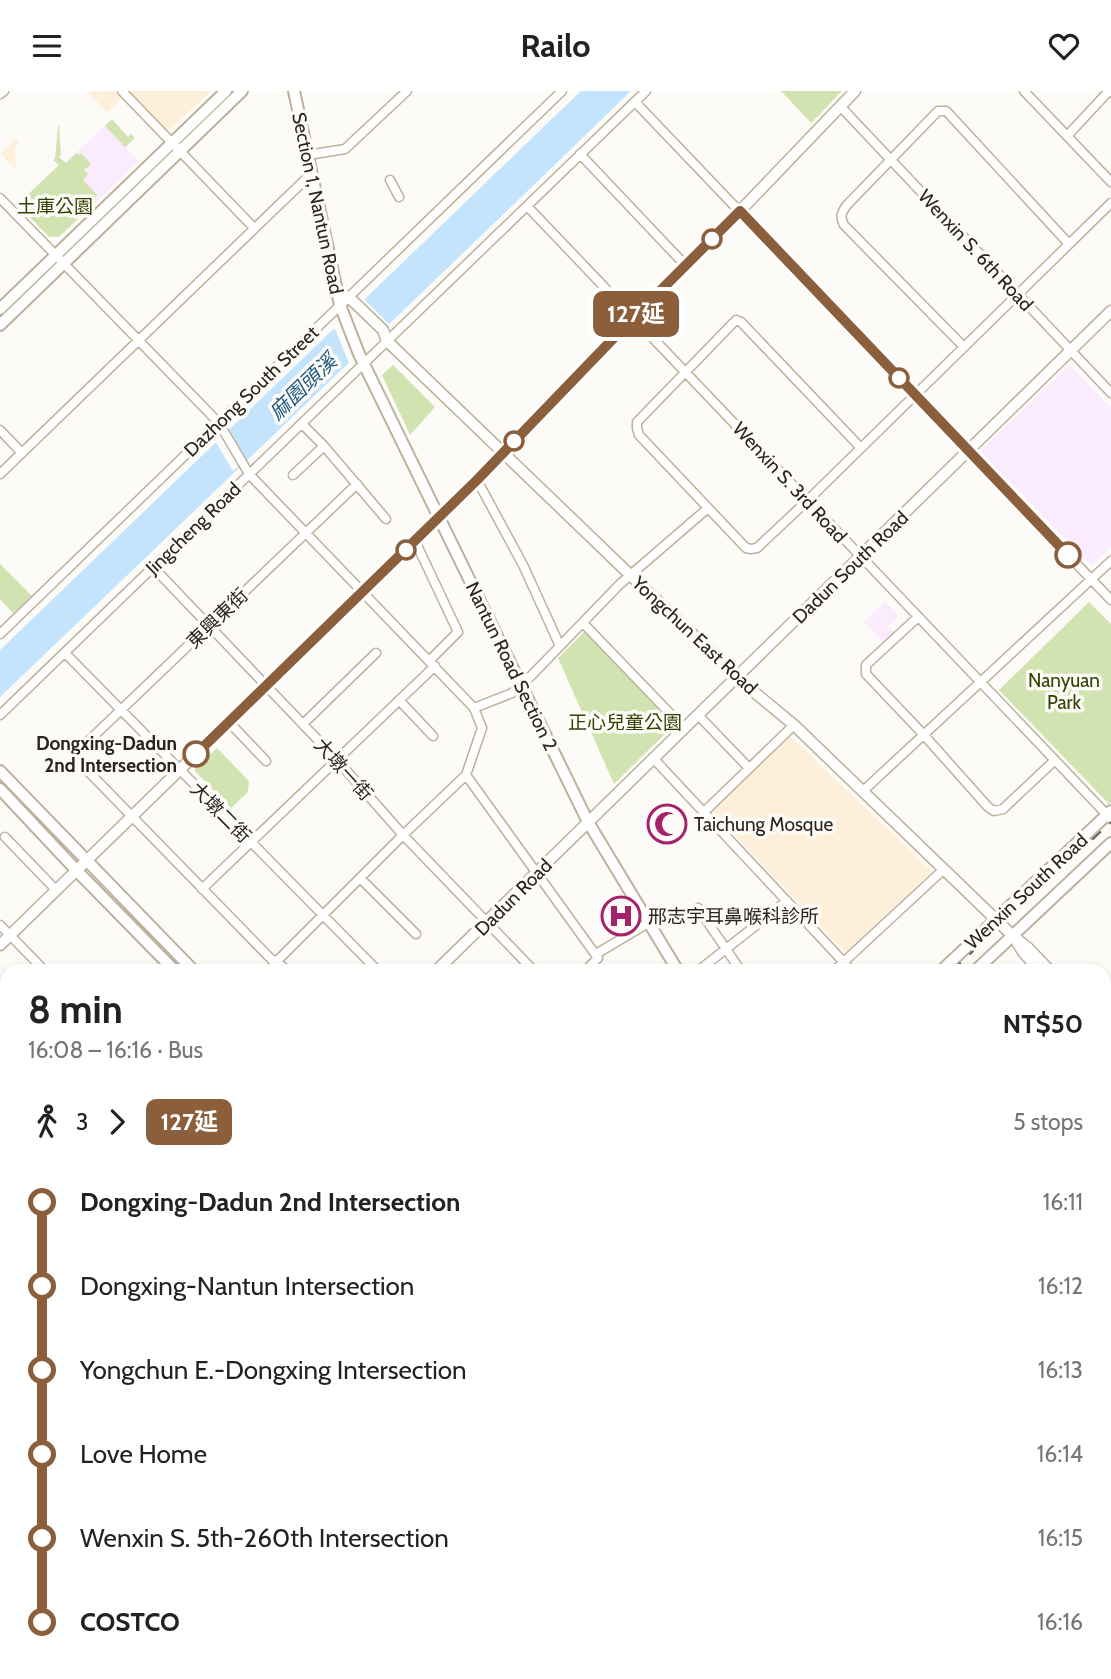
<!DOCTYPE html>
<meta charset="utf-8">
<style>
:root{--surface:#fff;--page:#f2f2f2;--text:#222;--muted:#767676}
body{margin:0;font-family:Cabin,"Noto Sans TC",sans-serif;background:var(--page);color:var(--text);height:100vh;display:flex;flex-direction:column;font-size:26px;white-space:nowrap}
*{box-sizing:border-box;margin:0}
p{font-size:23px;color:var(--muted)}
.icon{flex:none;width:38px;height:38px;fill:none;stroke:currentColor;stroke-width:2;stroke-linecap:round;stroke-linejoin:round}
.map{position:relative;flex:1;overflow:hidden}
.details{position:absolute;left:0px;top:873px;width:1111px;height:716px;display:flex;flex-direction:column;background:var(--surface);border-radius:21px 21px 0 0;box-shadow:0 4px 10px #0003}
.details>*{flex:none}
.badge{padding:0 14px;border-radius:10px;font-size:24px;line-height:46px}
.map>.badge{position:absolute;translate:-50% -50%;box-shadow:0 0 0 4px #fff}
.legs{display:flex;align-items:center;gap:10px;height:77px;padding:0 28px;font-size:23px}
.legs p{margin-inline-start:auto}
.head{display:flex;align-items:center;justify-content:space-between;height:119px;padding:0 28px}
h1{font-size:38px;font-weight:700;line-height:52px}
ul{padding:0 28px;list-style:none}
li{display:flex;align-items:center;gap:24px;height:84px;font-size:26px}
li i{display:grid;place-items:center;width:10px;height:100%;margin:0 9px;background:currentColor}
li i::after{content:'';width:18px;height:18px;margin:-9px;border:5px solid;border-radius:50%;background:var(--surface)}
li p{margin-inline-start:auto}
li:first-child i{background:linear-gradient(#0000 50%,currentColor 0)}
li:last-child i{background:linear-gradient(currentColor 50%,#0000 0)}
header{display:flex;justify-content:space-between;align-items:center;height:91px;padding:0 28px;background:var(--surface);font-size:32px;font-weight:700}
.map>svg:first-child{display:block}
</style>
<header><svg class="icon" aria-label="menu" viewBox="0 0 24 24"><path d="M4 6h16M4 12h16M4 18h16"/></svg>Railo<svg class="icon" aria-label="heart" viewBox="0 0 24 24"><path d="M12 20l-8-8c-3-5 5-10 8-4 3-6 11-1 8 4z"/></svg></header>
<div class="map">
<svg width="1111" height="1588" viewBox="0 0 1111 1588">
<rect width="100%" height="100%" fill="#fdfbf7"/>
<path fill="#faebff" d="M112 28 128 46 131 43 135 47 126 57 138 70 96 111 88 107 65 72Z
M1070 274 1111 317V456L1091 474 980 360Z
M885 510 899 525 888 535 894 541 884 552 864 531Z"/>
<path fill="#fdefd9" d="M117 0 120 4V9L107 21 87 1Z
M126 0H211L170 39 164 40Z
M16 48 19 51 15 56 16 79 0 62Z
M790 645 932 780 846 862 712 720Z
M7 1579V1582H76L82 1588H0V1586Z"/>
<path fill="#d0e3b0" d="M781 0H842L811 32Z
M112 28 128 46 131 43 135 47 125 56 105 35Z
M60 34 59 38 61 63 59 66 66 72 76 62 78 64 81 62 91 73 84 79 88 83 83 89 97 104 93 109 96 111 59 146H49L20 116V111L59 74 53 69 55 67 58 36Z
M393 274 435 316 410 344 382 284Z
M0 473 32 505 13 522 0 508Z
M1089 511 1111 533V712L1109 713 999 599Z
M586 539 676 632 614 693 558 567Z
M217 657 249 690 248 701 231 717 194 679Z
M229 1582H258L262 1588H223Z"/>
<path fill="#c4e3fc" d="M581 0H631C421 203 211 404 0 606V559Z"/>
<path fill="#fdfbf7" d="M361 205 392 236 350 275 333 233Z
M228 336 246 368 233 380 214 348Z"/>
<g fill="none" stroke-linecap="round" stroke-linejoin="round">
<defs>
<path id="minor" d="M122 0 254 137
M1024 0 1111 91
M0 3 4 0
M635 11 1111 509
M840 15 1111 302
M1067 45 1107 2 1111 1
M580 63 686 175
M308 64 345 58 407 0
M390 89 399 106
M0 107 219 332 249 383 474 617
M527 115 1111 728
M964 256 844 134C840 126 841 123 846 115L938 20H946L949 23 1069 153
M302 333 324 355 386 428
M0 339 22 362
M861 357 741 231 736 229 637 331V337L639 344 746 457 751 458 757 457 807 410 1111 112
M0 383 312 82
M293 384 324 355
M477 389 523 474 560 555
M415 450 458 541 429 570
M153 476 337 669 403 744 534 880
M918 526 866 574V583L923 643 988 716 994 720 1003 718 1055 669
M583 532 684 637
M0 543 562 0
M65 562 378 880
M399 609 433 645
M0 624 646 0
M698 624 749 677
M229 631 266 670
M303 633 376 562
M653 667 852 880
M466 684 598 867 585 880
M863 700 1111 470
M704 721 794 634
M5 746 56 799
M360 787 416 843
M202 798 435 575
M698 817 741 880
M0 834 45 880
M596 863 648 832
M277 870 403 744 466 684 482 637 474 617 512 602 530 586 620 493 708 417
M287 880 277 870 272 869 77 669V661L357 393
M698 880 787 810
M834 880 944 778
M0 976 7 983
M1104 1059 1111 1067
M0 1101 7 1094
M0 1104 7 1111
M1104 1159 1111 1167
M0 1218 7 1212
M1104 1245 1111 1238
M1104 1255 1111 1263
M0 1346 7 1349
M1104 1347 1111 1355
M1104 1376 1111 1370
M0 1471 7 1464
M1104 1477 1111 1471
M0 1487 7 1494
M1104 1500 1111 1494
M1104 1515 1111 1523
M0 1580 7 1573
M92 1582 98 1588
M440 1582 444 1588
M542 1582 546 1588
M629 1582 632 1588
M702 1582 704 1588
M845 1582 847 1588
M911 1582 913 1588
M1021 1582 1027 1588
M668 1587V1588
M386 1588 395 1582
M592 1588 604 1582
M926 1588 937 1582
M1008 1588 1014 1582"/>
<path id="tertiary" d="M337 203 348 206 355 212 383 239 387 250 624 478 748 596 794 634 1013 845 1028 857 1050 880
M1017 851 1023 861 1040 880
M0 854 477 389 634 226 740 120 855 0
M436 880 1111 220
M1104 940 1111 947
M1104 952 1111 959
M1104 1113 1111 1106
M0 1311 7 1304
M265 1582 270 1588
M275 1582 279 1588"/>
<path id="secondary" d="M294 0 340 214 359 263 588 731 678 880
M0 218 226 0
M0 234 242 0
M0 680 194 880
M0 698 77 780 175 880
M941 880 1111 720
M975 880 1111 752
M1104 1552 1111 1563
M768 1582 771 1588
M782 1582 785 1588
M174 1588 180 1582
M210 1588 216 1582"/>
</defs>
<use href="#minor" stroke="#bdb09c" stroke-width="11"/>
<use href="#tertiary" stroke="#bdb09c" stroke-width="13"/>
<use href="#secondary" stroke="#bdb09c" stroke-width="14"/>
<use href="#minor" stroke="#fff" stroke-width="8"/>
<use href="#tertiary" stroke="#fff" stroke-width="10"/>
<use href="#secondary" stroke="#fff" stroke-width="10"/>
<path stroke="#65615a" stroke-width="2" stroke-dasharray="12 12" stroke-linecap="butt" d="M952 880 1111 731
M198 1588 204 1582"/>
</g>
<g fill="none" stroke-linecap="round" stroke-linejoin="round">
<defs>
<path id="line-1" d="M196 663 477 389 634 226 740 120 1068 464"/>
</defs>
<use href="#line-1" stroke="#fff" stroke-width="16"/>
<use href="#line-1" stroke="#8b5e3c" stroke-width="10"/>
</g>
<defs>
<symbol id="mosque-ring" viewBox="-11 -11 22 22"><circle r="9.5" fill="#fdfbf7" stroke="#a6206a" stroke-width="1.5"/><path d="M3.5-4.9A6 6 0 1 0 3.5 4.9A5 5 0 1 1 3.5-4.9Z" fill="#a6206a"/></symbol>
<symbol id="hospital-ring" viewBox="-11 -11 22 22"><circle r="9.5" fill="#fdfbf7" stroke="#a6206a" stroke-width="1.5"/><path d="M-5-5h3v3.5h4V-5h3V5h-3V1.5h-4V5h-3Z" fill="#a6206a"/></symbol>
</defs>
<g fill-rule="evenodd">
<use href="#mosque-ring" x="645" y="711" width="44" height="44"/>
<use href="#hospital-ring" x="599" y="803" width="44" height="44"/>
</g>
<g fill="#fff" stroke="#8b5e3c" stroke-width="3.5">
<circle cx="712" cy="148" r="9"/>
<circle cx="899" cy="287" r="9"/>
<circle cx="514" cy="350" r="9"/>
<circle cx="406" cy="459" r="9"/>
<circle cx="1068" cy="464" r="12"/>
<circle cx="196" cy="663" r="12"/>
</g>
<g text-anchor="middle" stroke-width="7" stroke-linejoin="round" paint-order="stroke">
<g font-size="19" fill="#29241c" stroke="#fdfbf7">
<text transform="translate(318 112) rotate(78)" y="7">Section 1, Nantun Road</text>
<text transform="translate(976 159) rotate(47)" y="7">Wenxin S. 6th Road</text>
<text transform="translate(251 300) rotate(-44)" y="7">Dazhong South Street</text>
<text transform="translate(790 391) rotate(47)" y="7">Wenxin S. 3rd Road</text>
<text transform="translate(193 437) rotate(-44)" y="7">Jingcheng Road</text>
<text transform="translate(850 476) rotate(-44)" y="7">Dadun South Road</text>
<text transform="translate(217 527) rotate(-44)" y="7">東興東街</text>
<text transform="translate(695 544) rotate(43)" y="7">Yongchun East Road</text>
<text transform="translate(512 575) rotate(64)" y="7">Nantun Road Section 2</text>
<text transform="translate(344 678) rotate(48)" y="7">大墩一街</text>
<text transform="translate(221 721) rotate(45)" y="7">大墩二街</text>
<text transform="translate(1026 800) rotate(-43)" y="7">Wenxin South Road</text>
<text transform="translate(513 806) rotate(-45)" y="7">Dadun Road</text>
</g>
<g font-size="19" fill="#324201" stroke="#fdfbf7">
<text x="55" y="122">土庫公園</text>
<text x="1064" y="596">Nanyuan<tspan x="1064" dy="22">Park</tspan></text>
<text x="625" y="638">正心兒童公園</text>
</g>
<g font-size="19" font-weight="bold" fill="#29241c" stroke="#fdfbf7" text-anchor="end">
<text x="177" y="659">Dongxing-Dadun<tspan x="177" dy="22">2nd Intersection</tspan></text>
</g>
<g font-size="19" fill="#29241c" stroke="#fdfbf7" text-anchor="start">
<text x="694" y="740">Taichung Mosque</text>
<text x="648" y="832">邢志宇耳鼻喉科診所</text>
</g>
<g font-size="21" font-style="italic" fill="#1f5a80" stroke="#fdfbf7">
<text transform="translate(303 296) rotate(-44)" y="7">麻園頭溪</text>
</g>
</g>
</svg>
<b class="badge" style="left:636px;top:223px;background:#8b5e3c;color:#fff">127延</b>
<section class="details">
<div class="head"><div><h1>8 min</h1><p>16:08 – 16:16 · Bus</p></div><b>NT$50</b></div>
<div class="legs"><svg class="icon" aria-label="walk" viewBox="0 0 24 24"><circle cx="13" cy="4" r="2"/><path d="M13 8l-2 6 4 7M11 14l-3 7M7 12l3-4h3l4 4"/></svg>3<svg class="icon" aria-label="forward" viewBox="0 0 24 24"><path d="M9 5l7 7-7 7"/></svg><b class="badge" style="background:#8b5e3c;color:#fff">127延</b><p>5 stops</p></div>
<ul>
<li><i style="color:#8b5e3c"></i><b>Dongxing-Dadun 2nd Intersection</b><p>16:11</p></li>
<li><i style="color:#8b5e3c"></i><span>Dongxing-Nantun Intersection</span><p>16:12</p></li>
<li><i style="color:#8b5e3c"></i><span>Yongchun E.-Dongxing Intersection</span><p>16:13</p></li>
<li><i style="color:#8b5e3c"></i><span>Love Home</span><p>16:14</p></li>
<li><i style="color:#8b5e3c"></i><span>Wenxin S. 5th-260th Intersection</span><p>16:15</p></li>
<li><i style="color:#8b5e3c"></i><b>COSTCO</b><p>16:16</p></li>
</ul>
</section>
</div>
